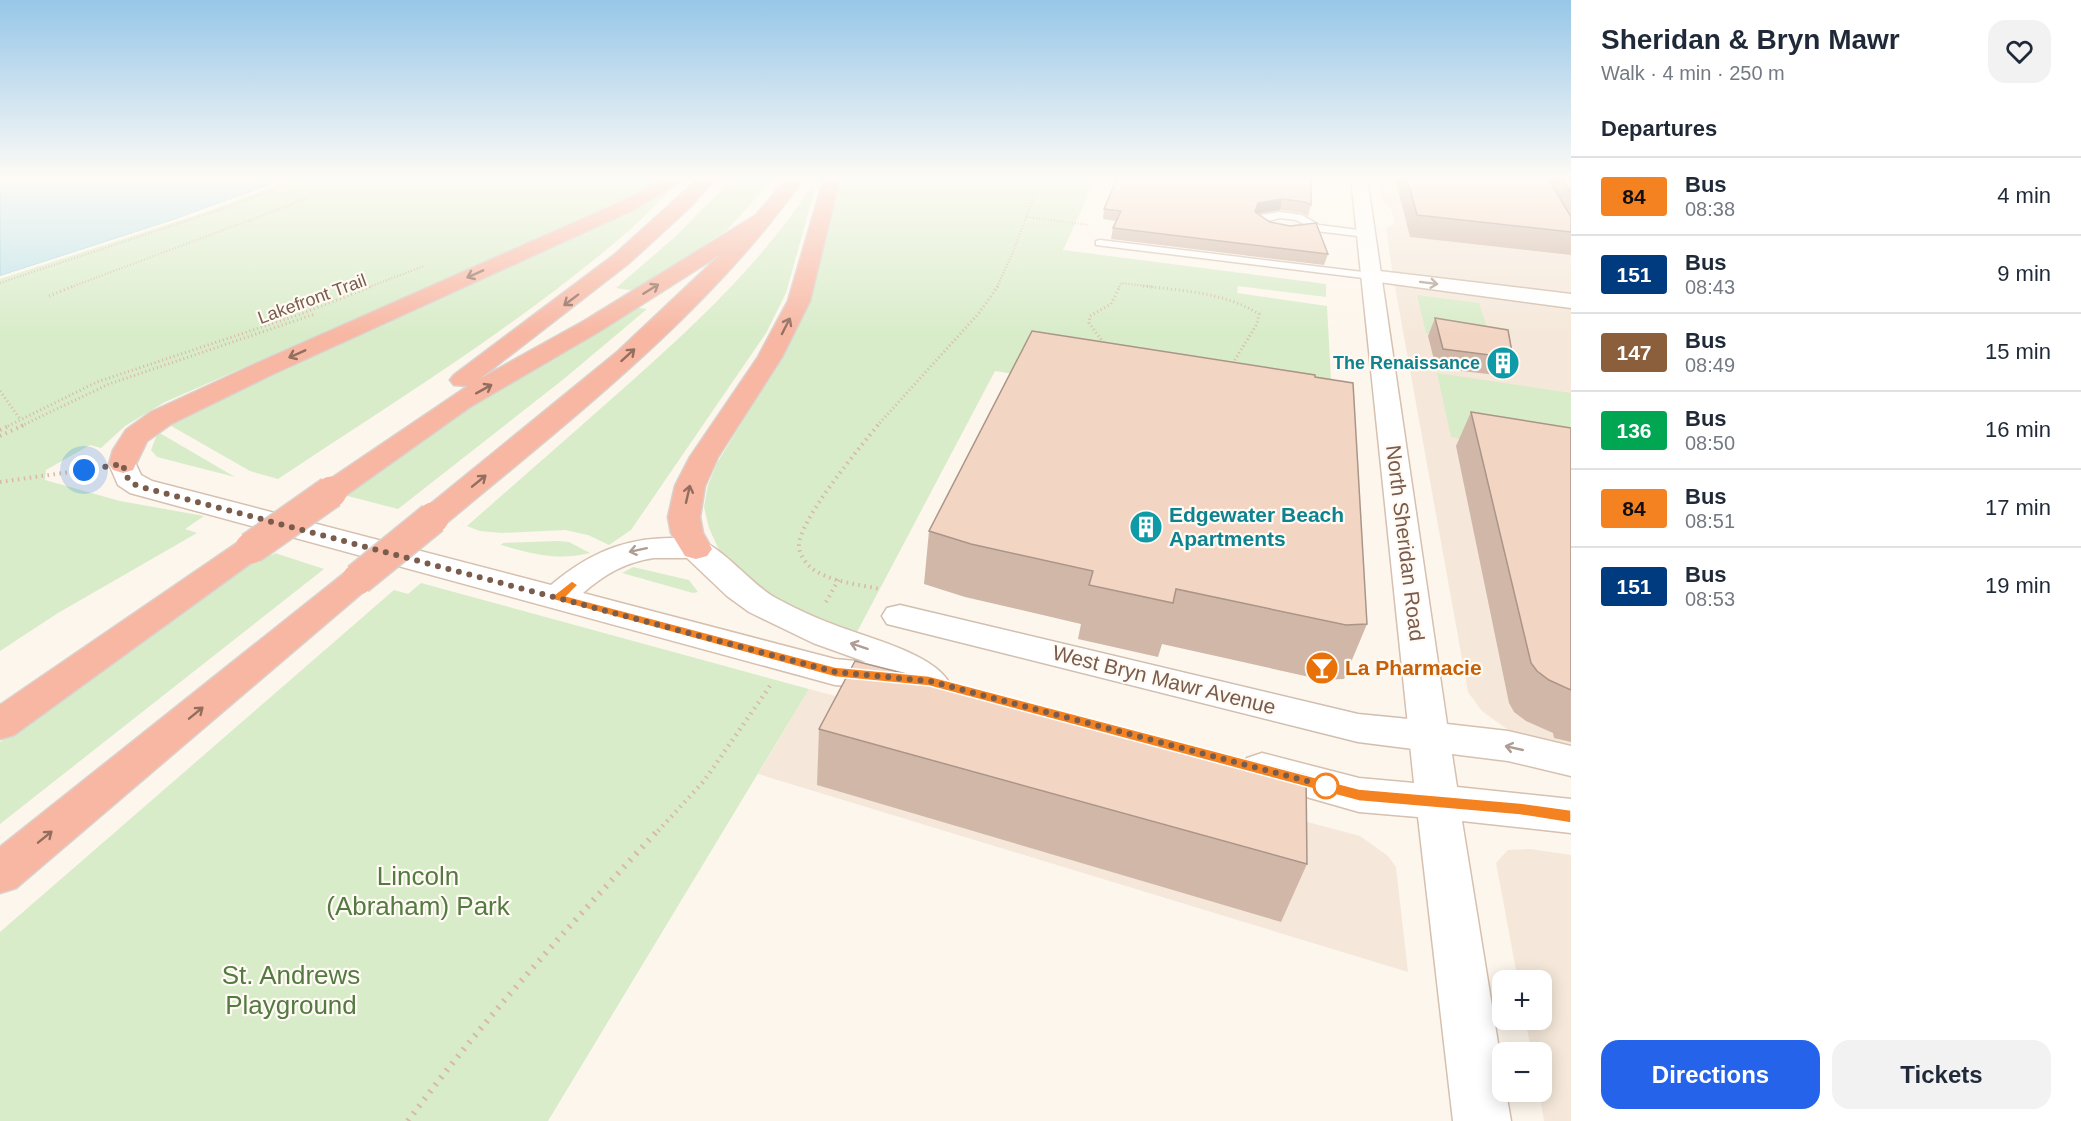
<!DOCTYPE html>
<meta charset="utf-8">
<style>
:root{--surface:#fff;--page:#f2f2f3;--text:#1f2937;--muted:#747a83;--line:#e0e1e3;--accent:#2563eb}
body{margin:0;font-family:Arial,sans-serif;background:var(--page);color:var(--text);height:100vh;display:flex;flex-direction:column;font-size:22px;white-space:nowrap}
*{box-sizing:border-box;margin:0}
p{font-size:20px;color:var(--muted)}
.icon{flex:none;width:33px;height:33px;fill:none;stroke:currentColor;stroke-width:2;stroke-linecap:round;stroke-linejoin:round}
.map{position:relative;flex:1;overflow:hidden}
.panel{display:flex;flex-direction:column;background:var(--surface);width:510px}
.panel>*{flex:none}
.badge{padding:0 12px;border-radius:4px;font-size:21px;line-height:39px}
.fabs{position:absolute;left:1492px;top:970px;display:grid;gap:12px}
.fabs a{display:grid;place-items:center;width:60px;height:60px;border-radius:12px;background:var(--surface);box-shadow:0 3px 15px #0003;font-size:30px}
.you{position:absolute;width:30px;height:30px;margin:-15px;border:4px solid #fff;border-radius:50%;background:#1a73e8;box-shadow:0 0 0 9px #1a73e833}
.map>.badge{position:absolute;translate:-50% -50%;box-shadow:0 0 0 3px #fff}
h2{padding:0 30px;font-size:22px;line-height:54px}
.round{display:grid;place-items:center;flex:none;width:63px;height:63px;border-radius:18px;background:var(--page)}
.headline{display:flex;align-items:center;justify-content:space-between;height:102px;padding:0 30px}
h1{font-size:28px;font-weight:700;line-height:45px}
.cta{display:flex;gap:12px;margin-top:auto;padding:12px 30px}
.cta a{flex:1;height:69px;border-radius:18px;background:var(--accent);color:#fff;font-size:24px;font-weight:700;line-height:69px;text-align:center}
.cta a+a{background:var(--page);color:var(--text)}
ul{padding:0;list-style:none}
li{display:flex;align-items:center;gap:18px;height:78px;padding:0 30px;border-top:2px solid var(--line)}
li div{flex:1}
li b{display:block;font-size:22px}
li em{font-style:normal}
li .badge{min-width:66px;font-weight:700;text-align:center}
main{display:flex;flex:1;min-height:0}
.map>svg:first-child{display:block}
</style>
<main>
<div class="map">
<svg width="1571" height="1121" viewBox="0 0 1571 1121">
<rect width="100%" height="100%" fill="#fdf6ec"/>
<path fill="#f5e8da" d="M1378 178H1571V753L1526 739 1504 727 1482 711 1468 692 1392 270 1386 229 1395 222 1391 209 1382 201Z
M809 689 1360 836 1388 856 1396 867 1408 972 758 774Z
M1530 849 1571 855V1121H1544L1539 1092H1542V1053H1532L1525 1020H1542V981H1518L1496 863 1508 850Z"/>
<path fill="#d8ecc9" d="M288 178H667L599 212 165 402 125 426 101 448 90 445 46 470 45 480 120 501 204 516 185 529 197 533 58 613 0 651V276L173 220Z
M733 178H774L726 231 635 291 616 288 676 236Z
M838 178H1096L1063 250 1326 284V297L1238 286 1237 293 1327 306 1331 380 1230 408 995 371 856 634 815 620 761 590 719 550 709 528 704 507 708 485 717 463 787 349 810 301 823 251Z
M812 185H816L786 293 766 333 631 530 609 545 588 535 565 530 502 533 480 531 467 526C523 477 579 428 634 379 699 321 765 259 812 185Z
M666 192H669C650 210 632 229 612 245 508 332 391 404 278 479L250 471 166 423 618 216Z
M1417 295 1479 303 1492 342 1426 333Z
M632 307 647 309 565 378 398 509 340 494 447 417Z
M1437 373 1571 393V457L1451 437Z
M158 432 235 477 157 457 151 450Z
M558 541 569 542 590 553C556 561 534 554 501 545L503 543Z
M261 551 273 555 275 553 324 569 0 824V742Z
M633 567 689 580 698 592 693 593 622 573Z
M421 583 809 689 548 1121H0V932L394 590 408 594Z"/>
<path fill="#bfe3e8" stroke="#a5d3da" stroke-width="1.5" d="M0 178H288L173 220 0 276Z"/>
<path fill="#fdf6ec" d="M288 178H291L289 181 203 213 0 279V276L173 220Z"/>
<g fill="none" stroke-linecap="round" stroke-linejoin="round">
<defs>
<path id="lane" d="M1280 212 1302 215 1319 225 1366 231 1371 234 1366 237 1316 231 1302 235H1287L1268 231 1254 223 1256 216ZM1280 218 1296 220 1309 227 1287 229 1264 222Z
M1100 240 1371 273 1377 276 1371 279 1096 245V241Z"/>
<path id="street" d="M1371 270 1571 294V308L1364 280 1361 276 1364 272Z
M900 605 1358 714 1429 721 1443 726 1449 736 1443 746 1429 751 1358 742 887 624 882 616 887 608Z"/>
<path id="secondary" d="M1351 178H1367L1447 724 1508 731 1571 746V776L1508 761 1452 754 1457 787 1571 799V833L1462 821 1503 1074V1092H1506L1511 1121H1453L1418 817 1359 812 1247 780 1241 769 1247 758 1262 753 1359 778 1414 783Z
M123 455 133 458 141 475 152 481 551 585C595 548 636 534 694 539 717 541 750 583 774 597 794 608 818 619 840 627 869 638 932 654 948 681L942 690 929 694 907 685 893 690 835 685 130 493 118 485 109 464 113 458ZM654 558H687L727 596 749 612 813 643 866 662 835 659 583 593C604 575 625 562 654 558Z"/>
<path id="highway" d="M667 178H688L631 211 273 374 171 424 147 441 133 470 123 473 113 470 109 464 113 450 126 430 151 412 255 364 619 203Z
M699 178H717L687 210 629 263 478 380 584 321 756 215 787 178H804C709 313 571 419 444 525L433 527 422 525 417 518 422 511 616 353 721 254 600 331 470 407 342 498 331 501 320 498 316 492 320 486 468 386 454 385 450 380 454 375 614 255Z
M824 178H840L810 301 782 357 718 457 705 486 700 517 703 533 712 549 707 556 696 559 685 556 671 533 668 517 675 486 690 457 758 357 788 301Z
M251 538 262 541 267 548 262 555 14 735 0 739V705L240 541Z
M358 569 370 572 375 579 370 586 16 888 0 893V847L346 572Z"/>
</defs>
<use href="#lane" stroke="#d1beb0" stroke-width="3"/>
<use href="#street" stroke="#d1beb0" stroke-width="3"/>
<use href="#secondary" stroke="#d6c0b0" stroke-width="3"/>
<use href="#highway" stroke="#dad1cd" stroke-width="3"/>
<path stroke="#d9b8a5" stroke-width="2" stroke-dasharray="1 2" stroke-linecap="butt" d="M1027 217 1089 225
M0 283 228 207 303 178
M71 287 285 207 351 178
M369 287 424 266
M997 287 1013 252 1041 178
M1119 287 1121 283 1155 287"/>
<path stroke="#d9b8a5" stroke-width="3" stroke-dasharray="1 3" stroke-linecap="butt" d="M1143 286C1183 291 1224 292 1259 314L1257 324 1231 366
M49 296 74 286
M1106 346 1089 323 1090 316 1111 304 1120 286
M0 391 20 419
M8 426 97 382 298 315 373 286
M21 426 109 384 315 314
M877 426 979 313 998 286"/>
<path stroke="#d9b8a5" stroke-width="4" stroke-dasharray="1.5 4.5" stroke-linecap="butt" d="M878 425C861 446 797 522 799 547 800 555 805 562 810 567 829 582 857 584 880 589
M0 430 11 425
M0 436 24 425
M0 482 91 469
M826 602 839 579"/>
<path stroke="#d9b8a5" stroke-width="4.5" stroke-dasharray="1.5 5" stroke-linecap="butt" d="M658 831 704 781 770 686"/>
<path stroke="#d9b8a5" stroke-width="6" stroke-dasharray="2 7" stroke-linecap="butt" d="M408 1121C484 1018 572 923 659 829"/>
<use href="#lane" fill="#fff" fill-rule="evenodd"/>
<use href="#street" fill="#fff" fill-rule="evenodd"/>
<use href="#secondary" fill="#fff" fill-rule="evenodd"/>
<use href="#highway" fill="#f7b7a3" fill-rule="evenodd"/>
<defs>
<path id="highway-bridge" d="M251 548 331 492
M358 579 433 518"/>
</defs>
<use href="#highway-bridge" stroke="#dad1cd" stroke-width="34" stroke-linecap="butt"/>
<use href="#highway-bridge" stroke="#f7b7a3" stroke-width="31"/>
</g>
<path fill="#d1b7a8" d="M1311 178V205L1308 216 1302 213 1280 210 1257 214 1270 222 1328 254 1324 265 1111 239 1113 228 1116 221 1103 219 1104 209Z
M1395 178H1571V255L1410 237Z
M1435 318 1513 358 1505 376 1436 368 1428 336Z
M1315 377 1367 624 1344 679 1323 680 1162 644 1158 657 1078 639 1081 624 965 597 924 584 929 531Z
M1471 412 1571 428V742L1554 738 1553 733 1526 721 1514 712 1509 703 1456 446Z
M819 729 1307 864 1281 922 817 785Z"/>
<path fill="#aa9588" d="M1282 199 1280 210 1256 214 1255 212 1258 203Z"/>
<path fill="#f3d5c3" stroke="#aa9588" stroke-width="1.5" d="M1117 178H1311V205L1305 202 1282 199 1258 203 1255 212 1270 222 1290 226 1316 223 1328 254 1113 228 1121 211 1104 209Z
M1407 178H1548L1571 217V232L1417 215Z
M1562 178H1571V193Z
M1435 318 1508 330 1513 358 1443 349Z
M1032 331 1315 375V377L1353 383 1367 624 1346 625 1176 589 1173 603 1089 585 1093 571 971 544 929 531Z
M1471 412 1571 428V690L1549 680 1537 671 1531 663Z
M855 661 1306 775 1307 864 819 729Z"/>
<defs><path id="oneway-shaft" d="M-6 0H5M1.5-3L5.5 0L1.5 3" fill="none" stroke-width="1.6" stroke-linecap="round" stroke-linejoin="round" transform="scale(1.5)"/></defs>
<g stroke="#936e5e">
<use href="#oneway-shaft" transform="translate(475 274) rotate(156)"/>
<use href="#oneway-shaft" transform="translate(651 289) rotate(-32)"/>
<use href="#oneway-shaft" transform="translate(571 300) rotate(143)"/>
<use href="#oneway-shaft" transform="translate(786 326) rotate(-63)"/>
<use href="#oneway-shaft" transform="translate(297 354) rotate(156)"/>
<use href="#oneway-shaft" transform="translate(628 355) rotate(-42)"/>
<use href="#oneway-shaft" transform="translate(484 389) rotate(-29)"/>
<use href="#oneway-shaft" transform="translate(479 481) rotate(-39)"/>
<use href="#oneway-shaft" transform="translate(688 494) rotate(-77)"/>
<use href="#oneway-shaft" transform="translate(196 713) rotate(-39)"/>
<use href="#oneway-shaft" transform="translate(45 837) rotate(-39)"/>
</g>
<g stroke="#af9d94">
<use href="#oneway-shaft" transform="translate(1429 283) rotate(7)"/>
<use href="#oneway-shaft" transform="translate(638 550) rotate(168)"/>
<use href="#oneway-shaft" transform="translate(859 646) rotate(-162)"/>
<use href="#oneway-shaft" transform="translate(1514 748) rotate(-167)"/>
</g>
<linearGradient id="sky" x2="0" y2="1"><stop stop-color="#97c7e8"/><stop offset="0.53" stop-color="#fefbf6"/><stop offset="1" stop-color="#fefbf6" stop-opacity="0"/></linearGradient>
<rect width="1571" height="335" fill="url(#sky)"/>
<path fill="#f58220" stroke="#fff" stroke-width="1.5" d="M572 581 578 585 567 596 835 667 929 676 1359 789 1520 803 1571 810V823L1520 815 1359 801 929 686 835 677 554 600V595Z"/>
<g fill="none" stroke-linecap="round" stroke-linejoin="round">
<path stroke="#7a5c4d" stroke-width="6" stroke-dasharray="0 10.8" d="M84 470 123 464C126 477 128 483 141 487L835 672 929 681 1337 789 1326 786"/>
</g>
<defs>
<symbol id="building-disc" viewBox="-11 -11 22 22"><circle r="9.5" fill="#0f9aa8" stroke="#fffaf3"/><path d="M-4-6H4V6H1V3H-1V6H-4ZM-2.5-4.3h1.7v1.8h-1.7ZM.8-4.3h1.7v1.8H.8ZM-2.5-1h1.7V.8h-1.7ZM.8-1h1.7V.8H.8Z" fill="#fff"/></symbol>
<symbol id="bar-disc" viewBox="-11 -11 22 22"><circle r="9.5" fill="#e8710a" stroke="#fffaf3"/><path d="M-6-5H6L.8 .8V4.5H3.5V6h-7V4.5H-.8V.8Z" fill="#fff"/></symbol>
</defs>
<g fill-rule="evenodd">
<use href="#building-disc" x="1484" y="344" width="38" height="38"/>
<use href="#building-disc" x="1127" y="508" width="38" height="38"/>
<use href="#bar-disc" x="1303" y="649" width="38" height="38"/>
</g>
<circle fill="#fff" stroke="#f58220" stroke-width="3" cx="1326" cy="786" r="12"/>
<g text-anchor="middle" stroke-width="4.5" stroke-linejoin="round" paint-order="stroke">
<g font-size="18" fill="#7a5c4d" stroke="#fffaf3">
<text transform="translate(312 299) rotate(-20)" y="6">Lakefront Trail</text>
</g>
<g font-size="18" font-weight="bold" fill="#0d838f" stroke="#fffaf3" text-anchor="end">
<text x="1480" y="369">The Renaissance</text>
</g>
<g font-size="21" font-weight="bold" fill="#0d838f" stroke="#fffaf3" text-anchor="start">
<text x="1169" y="522">Edgewater Beach<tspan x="1169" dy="24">Apartments</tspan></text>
</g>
<g font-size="21" fill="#7a5c4d" stroke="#fffaf3">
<text transform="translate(1405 543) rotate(83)" y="7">North Sheridan Road</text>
<text transform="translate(1164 680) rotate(14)" y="7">West Bryn Mawr Avenue</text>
</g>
<g font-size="21" font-weight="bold" fill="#c56008" stroke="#fffaf3" text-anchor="start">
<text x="1345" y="675">La Pharmacie</text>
</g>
<g font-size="26" fill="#537a41" stroke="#fffaf3">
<text x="418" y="885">Lincoln<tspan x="418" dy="30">(Abraham) Park</tspan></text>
<text x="291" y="984">St. Andrews<tspan x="291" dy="30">Playground</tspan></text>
</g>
</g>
</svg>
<div class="fabs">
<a>+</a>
<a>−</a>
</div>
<div class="you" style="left:84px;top:470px"></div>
</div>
<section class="panel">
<div class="headline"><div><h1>Sheridan &amp; Bryn Mawr</h1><p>Walk · 4 min · 250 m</p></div><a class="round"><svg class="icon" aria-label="heart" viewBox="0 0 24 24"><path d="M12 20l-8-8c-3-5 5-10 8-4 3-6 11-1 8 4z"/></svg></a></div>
<h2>Departures</h2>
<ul>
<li><span class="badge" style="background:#f58220;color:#111">84</span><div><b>Bus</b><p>08:38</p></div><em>4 min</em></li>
<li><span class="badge" style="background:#003b80;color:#fff">151</span><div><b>Bus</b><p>08:43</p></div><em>9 min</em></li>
<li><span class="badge" style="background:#8b5e3c;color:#fff">147</span><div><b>Bus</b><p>08:49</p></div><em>15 min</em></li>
<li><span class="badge" style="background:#00a651;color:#fff">136</span><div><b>Bus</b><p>08:50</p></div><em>16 min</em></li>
<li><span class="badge" style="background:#f58220;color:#111">84</span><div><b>Bus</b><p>08:51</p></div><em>17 min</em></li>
<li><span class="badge" style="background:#003b80;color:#fff">151</span><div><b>Bus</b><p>08:53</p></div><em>19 min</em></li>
</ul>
<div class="cta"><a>Directions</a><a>Tickets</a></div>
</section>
</main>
